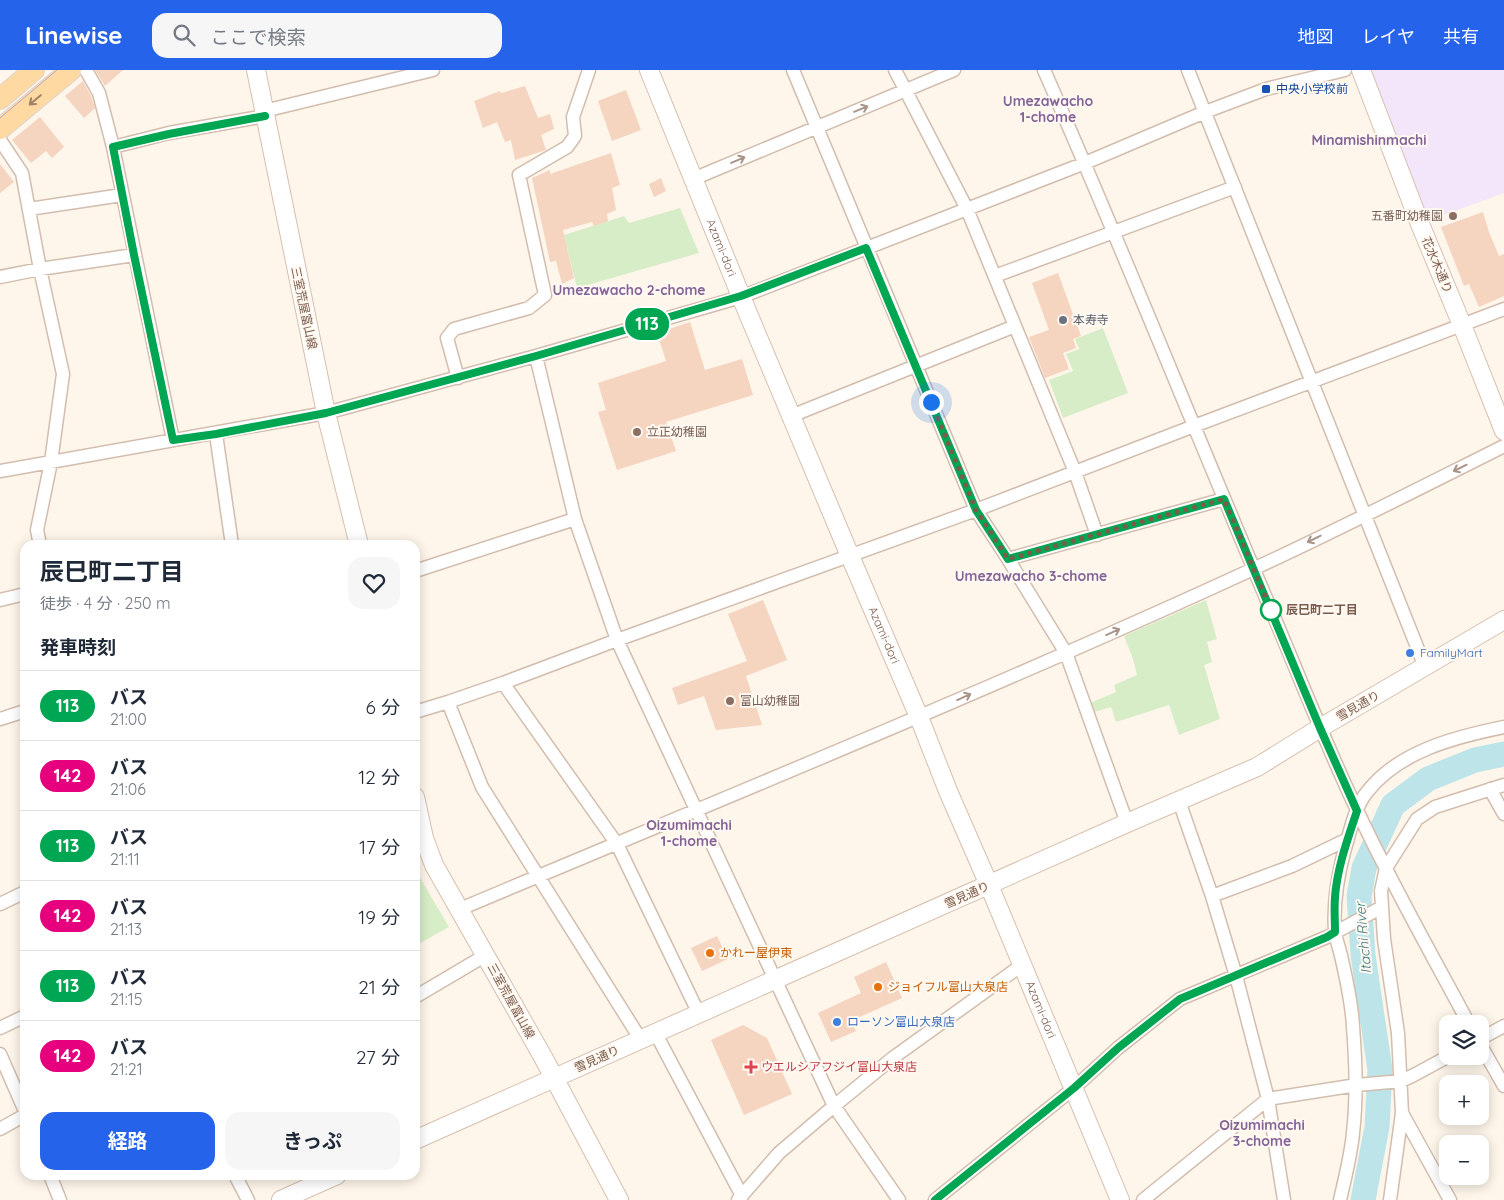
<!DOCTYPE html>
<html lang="ja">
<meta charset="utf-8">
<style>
:root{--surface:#fff;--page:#f6f6f7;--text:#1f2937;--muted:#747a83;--line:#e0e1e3;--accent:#2563eb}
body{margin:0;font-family:Quicksand,"Noto Sans JP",sans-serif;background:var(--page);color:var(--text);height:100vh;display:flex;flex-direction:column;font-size:19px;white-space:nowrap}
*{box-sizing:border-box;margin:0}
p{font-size:16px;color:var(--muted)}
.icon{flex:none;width:28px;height:28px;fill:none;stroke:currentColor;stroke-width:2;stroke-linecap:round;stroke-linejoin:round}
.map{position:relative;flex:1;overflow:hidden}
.side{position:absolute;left:20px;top:470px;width:400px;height:640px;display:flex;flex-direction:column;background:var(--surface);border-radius:15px;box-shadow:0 2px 12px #0003}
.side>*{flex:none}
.badge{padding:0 10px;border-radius:16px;font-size:18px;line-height:32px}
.buttons{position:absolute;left:1439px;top:945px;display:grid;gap:10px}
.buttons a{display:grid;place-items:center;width:50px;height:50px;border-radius:10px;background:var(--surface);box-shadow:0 2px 12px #0003;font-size:25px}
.you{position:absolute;width:25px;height:25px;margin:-12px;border:4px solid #fff;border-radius:50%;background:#1a73e8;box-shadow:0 0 0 8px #1a73e833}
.map>.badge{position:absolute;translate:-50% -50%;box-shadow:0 0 0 2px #fff}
h2{padding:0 20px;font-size:19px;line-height:45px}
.round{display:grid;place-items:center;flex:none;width:52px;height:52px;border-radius:15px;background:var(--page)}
.overview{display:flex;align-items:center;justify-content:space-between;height:85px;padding:0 20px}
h1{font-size:24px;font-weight:700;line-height:38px}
.action{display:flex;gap:10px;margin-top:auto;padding:10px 20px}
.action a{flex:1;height:58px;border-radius:15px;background:var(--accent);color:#fff;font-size:20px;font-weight:700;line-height:58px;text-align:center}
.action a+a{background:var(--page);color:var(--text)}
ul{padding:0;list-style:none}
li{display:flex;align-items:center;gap:15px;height:70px;padding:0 20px;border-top:1px solid var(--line)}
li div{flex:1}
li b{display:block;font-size:19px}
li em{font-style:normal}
li .badge{min-width:55px;font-weight:700;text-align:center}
header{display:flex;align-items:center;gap:30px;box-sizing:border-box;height:70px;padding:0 25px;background:var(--accent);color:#fff}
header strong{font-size:24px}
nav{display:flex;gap:28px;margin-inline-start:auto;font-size:18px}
.search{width:350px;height:45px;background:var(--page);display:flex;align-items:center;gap:12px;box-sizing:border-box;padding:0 18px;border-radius:15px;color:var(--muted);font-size:19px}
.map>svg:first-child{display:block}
</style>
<header>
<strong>Linewise</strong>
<div class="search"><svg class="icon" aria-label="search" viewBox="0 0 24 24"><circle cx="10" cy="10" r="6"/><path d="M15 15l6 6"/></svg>ここで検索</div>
<nav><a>地図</a><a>レイヤ</a><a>共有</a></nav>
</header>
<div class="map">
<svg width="1504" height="1130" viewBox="0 0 1504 1130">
<rect width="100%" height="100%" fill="#fef6ea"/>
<path fill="#f3e6fa" d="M1361 0H1504V123L1420 154Z"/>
<path fill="#d7edc7" d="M680 138 699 183 577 218 564 165 624 146 629 153Z
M1103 258 1128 323 1063 348 1049 310 1073 301 1066 284 1079 279 1075 269Z
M1206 530 1217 569 1207 572 1212 592 1204 595 1220 649 1179 665 1169 635 1116 652 1111 637 1094 642 1090 633 1116 622 1114 615 1137 605 1133 589 1124 566Z
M415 799 449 857 415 876Z"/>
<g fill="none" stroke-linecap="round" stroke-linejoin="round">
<path stroke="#bde4e9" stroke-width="25" d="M1363 1130 1377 1057 1380 1000 1363 885 1359 826 1364 798 1393 735 1428 709 1475 690 1504 684"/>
</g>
<path fill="#f5d4c0" d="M95 0H123L105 16Z
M83 11 91 26 95 38 84 48 65 26Z
M525 16 538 48 550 44 554 59 541 65 546 80 515 90 511 70 505 72 497 52 483 58 474 31 500 21 501 23Z
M626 20 641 60 612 71 598 31Z
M40 47 64 77 52 88 46 81 31 93 12 70Z
M611 83 620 115 612 118 616 140 607 144 608 151 594 156 592 152 563 160 574 208 562 214 556 191 550 192 532 108 550 100V104Z
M0 94 14 112 0 123Z
M661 108 666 121 654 127 649 114Z
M1483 142 1489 162 1499 186 1504 184V226L1479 237 1469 214 1464 216 1441 157Z
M1058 203 1081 266 1073 269 1076 278 1063 283 1069 299 1045 308 1029 267 1049 260 1032 213Z
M690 252 705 300 742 289 753 325 666 352 676 381 617 400 598 342 606 340 598 313 666 291 657 263Z
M763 530 787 590 746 606 762 655 716 660 704 626 678 635 672 618 747 591 728 544Z
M717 866 728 889 702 901 691 878Z
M886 892 902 928 851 951 856 961 831 972 818 943 861 923 854 907Z
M743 955 767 968 792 1024 744 1045 711 970Z"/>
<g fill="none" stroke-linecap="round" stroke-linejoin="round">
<defs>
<path id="street" d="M86 0 99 23 113 77 173 370
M793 0 976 440 1008 489 1066 583 1127 753
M895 0 967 139 1075 402 1097 465
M1044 0C1123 179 1195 362 1272 542 1300 608 1326 675 1357 740 1391 813 1431 883 1469 954
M1188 0 1425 597
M264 41 433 0
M0 70 22 103 40 199 63 304 51 392 37 460 40 475
M113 77 169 63 265 46
M693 109 954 0
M29 139 122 125
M995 206 1235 117
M0 207 40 199 134 185
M536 286 575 449 617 570 834 1036 899 1130
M458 308 447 268 454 259 529 238 545 225 519 105 567 77 575 66 573 47 589 0
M791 346 1015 256
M216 364 232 475
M0 401 326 343 536 286 741 227 1085 93 1205 42 1266 19 1345 0
M1008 489 1224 429
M415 501 575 449
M0 530 25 524
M503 613 617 774 699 944
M448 632 482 717 641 970
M415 642 448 632 503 613 617 570 976 440 1194 356 1504 239
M0 649 25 641
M1490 719 1504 744
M1179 731 1212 826 1236 906 1268 1029 1284 1130
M1212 826 1292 796 1348 769
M0 834 25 822
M460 839C724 728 990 620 1251 500 1336 461 1420 418 1504 376
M415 927 486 885
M0 958 25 946
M656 964 742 1126
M1480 969 1504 956
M1480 974 1504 1016
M0 984 25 1041
M1402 1043 1450 1130
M0 1059 25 1045
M50 1105 60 1130
M235 1105 248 1130
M738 1130 779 1083 834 1036 894 987 1022 895
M935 1130 1074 1018 1118 978 1180 929 1327 867 1382 837
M1143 1130 1268 1029 1357 1015 1401 1011 1414 1005 1449 986
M1340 1130C1345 1108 1351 1085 1353 1063 1357 1028 1356 993 1353 957 1352 935 1347 912 1342 890 1340 880 1336 870 1335 861 1333 833 1337 809 1344 782 1350 763 1354 738 1367 722 1399 681 1455 667 1504 657
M1390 1130 1402 1043 1398 963 1384 869 1381 821 1386 798 1417 749 1435 737 1504 715"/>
<g id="secondary">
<path d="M256 0 326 343 359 475"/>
<path id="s1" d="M649 0 747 241 850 486 919 647 948 721 989 815 1120 1130"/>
<path d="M1361 0 1420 154 1462 255 1504 361"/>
<path d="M415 727 424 768 434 795 543 987 619 1130"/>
<path d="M415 1070 1127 753 1257 697 1320 658 1504 550"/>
<path d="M281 1130 337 1105"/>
</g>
<path id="primary" d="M0 29 34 0
M0 59 71 0"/>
</defs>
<use href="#street" stroke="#d2bdae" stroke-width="15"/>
<use href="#secondary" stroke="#d7bfae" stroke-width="20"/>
<use href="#primary" stroke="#ddd4d0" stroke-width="22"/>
<use href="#street" stroke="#fff" stroke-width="12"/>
<use href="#secondary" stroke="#fff" stroke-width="18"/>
<use href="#primary" stroke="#fed9a1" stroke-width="20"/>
<path stroke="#b8a6ca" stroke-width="1" d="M0 48 57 0"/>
</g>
<defs><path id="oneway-shaft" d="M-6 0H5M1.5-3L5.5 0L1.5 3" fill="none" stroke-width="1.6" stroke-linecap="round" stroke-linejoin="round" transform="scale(1.25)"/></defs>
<use stroke="#a28165" href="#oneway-shaft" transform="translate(35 30) rotate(140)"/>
<g stroke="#a9948a">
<use href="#oneway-shaft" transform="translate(861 39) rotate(-22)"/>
<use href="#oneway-shaft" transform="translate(738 90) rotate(-23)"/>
<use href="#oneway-shaft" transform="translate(1460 398) rotate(154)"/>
<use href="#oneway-shaft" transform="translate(1314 469) rotate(154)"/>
<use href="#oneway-shaft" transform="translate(1113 562) rotate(-24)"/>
<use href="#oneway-shaft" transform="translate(964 627) rotate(-24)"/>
</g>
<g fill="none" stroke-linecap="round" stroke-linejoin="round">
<defs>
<path id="line" d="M265 46 169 64 113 77 134 185 173 370 216 364 326 343 536 286 741 226 866 178 976 440 1008 489 1224 429 1320 658 1357 741C1348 768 1337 798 1335 827 1334 838 1335 851 1335 862L1327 867 1180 929 1118 978 1074 1018 935 1130"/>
</defs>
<use href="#line" stroke="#fff" stroke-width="11"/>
<use href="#line" stroke="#00a651" stroke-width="8"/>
<path stroke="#7b5b4b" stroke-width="5" stroke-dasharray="0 9" d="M931 332 976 440 1008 489 1224 429 1271 540"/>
</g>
<rect fill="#1a4fb4" stroke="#fff9f2" stroke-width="2" x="1261" y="14" width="10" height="10" rx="2.5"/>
<g fill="#8d6e63" stroke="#fff9f2" stroke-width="2">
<circle cx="1453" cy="146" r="5"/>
<circle cx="637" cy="362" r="5"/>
<circle cx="730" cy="631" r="5"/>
</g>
<circle fill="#6b7280" stroke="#fff9f2" stroke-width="2" cx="1063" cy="250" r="5"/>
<circle fill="#fff" stroke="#00a651" stroke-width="2.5" cx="1271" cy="540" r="10"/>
<g fill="#3f7fe0" stroke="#fff9f2" stroke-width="2">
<circle cx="1410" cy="583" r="5"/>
<circle cx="837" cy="952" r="5"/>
</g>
<g fill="#e8710a" stroke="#fff9f2" stroke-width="2">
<circle cx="710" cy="883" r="5"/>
<circle cx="878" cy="917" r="5"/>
</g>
<path fill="#e0444e" stroke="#fff9f2" stroke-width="2" d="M748.5 989.5h5v5h5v5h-5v5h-5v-5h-5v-5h5z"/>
<g text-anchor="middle" stroke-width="4" stroke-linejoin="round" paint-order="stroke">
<g font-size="12" fill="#164399" stroke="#fff9f2" text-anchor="start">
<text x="1276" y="23">中央小学校前</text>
</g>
<g font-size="12" fill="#785e54" stroke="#fff9f2" text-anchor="start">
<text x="1443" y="150" text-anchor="end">五番町幼稚園</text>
<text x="647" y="366">立正幼稚園</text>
<text x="740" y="635">富山幼稚園</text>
</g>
<g font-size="12" fill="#7b5b4b" stroke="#fff9f2">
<text dy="4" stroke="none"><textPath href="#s1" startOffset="192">Azami-dori</textPath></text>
<text transform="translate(1437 195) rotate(67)" y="4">花水木通り</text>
<text transform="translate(304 238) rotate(78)" y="4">三室荒屋富山線</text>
<text dy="4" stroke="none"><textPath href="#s1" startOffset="612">Azami-dori</textPath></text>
<text transform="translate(1358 636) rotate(-30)" y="4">雪見通り</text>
<text transform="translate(967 825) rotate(-24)" y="4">雪見通り</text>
<text transform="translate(511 931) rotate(61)" y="4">三室荒屋富山線</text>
<text dy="4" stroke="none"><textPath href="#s1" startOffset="1018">Azami-dori</textPath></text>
<text transform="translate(597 989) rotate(-24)" y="4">雪見通り</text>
</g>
<g font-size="12" fill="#5b616d" stroke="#fff9f2" text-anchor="start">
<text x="1073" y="254">本寿寺</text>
</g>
<g font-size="12" font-weight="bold" fill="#7b5b4b" stroke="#fff9f2" text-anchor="start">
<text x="1286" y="544">辰巳町二丁目</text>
</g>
<g font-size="12" fill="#366cbe" stroke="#fff9f2" text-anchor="start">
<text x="1420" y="587">FamilyMart</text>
<text x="847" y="956">ローソン富山大泉店</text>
</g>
<g font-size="12" fill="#c56008" stroke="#fff9f2" text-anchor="start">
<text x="720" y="887">かれー屋伊東</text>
<text x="888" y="921">ジョイフル富山大泉店</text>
</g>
<g font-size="12" fill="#be3a42" stroke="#fff9f2" text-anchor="start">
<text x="761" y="1001">ウエルシアフジイ富山大泉店</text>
</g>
<g font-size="14" font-weight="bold" fill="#846396" stroke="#fff9f2">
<text x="1048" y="36">Umezawacho<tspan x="1048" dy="16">1-chome</tspan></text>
<text x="1369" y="75">Minamishinmachi</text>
<text x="629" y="225">Umezawacho 2-chome</text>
<text x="1031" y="511">Umezawacho 3-chome</text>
<text x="689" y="760">Oizumimachi<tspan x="689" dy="16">1-chome</tspan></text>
<text x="1262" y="1060">Oizumimachi<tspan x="1262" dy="16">3-chome</tspan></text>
</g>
<g font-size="14" font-style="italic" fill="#3d7780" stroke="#fff9f2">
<text transform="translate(1363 868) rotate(-95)" y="5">Itachi River</text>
</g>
</g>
</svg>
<div class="buttons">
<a><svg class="icon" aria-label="layers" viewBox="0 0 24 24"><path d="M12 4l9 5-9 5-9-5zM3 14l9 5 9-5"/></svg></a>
<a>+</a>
<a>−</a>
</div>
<div class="you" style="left:931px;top:332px"></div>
<b class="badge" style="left:647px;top:254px;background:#00a651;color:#fff">113</b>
<section class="side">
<div class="overview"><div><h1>辰巳町二丁目</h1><p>徒歩 · 4 分 · 250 m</p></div><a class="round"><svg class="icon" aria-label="heart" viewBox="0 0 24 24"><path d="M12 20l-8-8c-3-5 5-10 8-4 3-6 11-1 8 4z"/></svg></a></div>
<h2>発車時刻</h2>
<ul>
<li><span class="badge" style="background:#00a651;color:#fff">113</span><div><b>バス</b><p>21:00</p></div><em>6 分</em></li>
<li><span class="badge" style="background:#e6007e;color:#fff">142</span><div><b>バス</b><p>21:06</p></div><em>12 分</em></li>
<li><span class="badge" style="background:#00a651;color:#fff">113</span><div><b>バス</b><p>21:11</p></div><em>17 分</em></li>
<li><span class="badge" style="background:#e6007e;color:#fff">142</span><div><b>バス</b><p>21:13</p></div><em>19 分</em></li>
<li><span class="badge" style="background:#00a651;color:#fff">113</span><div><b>バス</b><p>21:15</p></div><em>21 分</em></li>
<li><span class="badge" style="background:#e6007e;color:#fff">142</span><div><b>バス</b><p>21:21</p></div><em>27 分</em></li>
</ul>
<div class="action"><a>経路</a><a>きっぷ</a></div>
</section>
</div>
